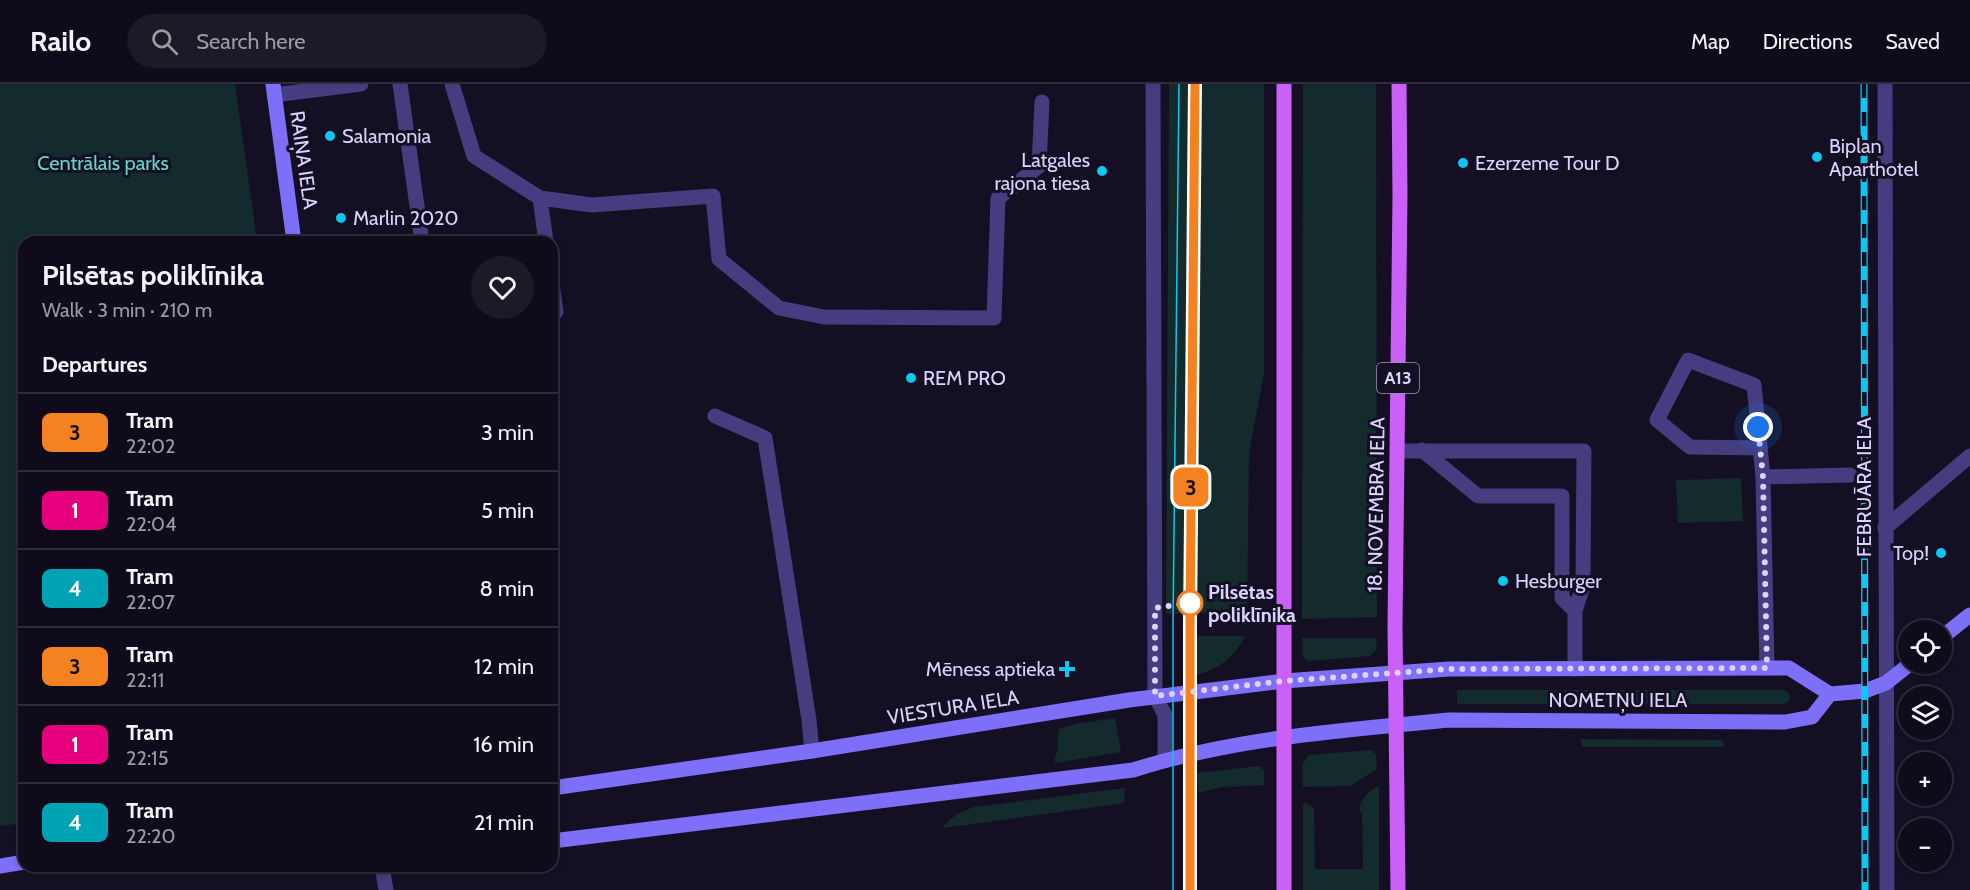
<!DOCTYPE html>
<meta charset="utf-8">
<style>
:root{--surface:#0f0b1a;--page:#1d1927;--text:#f1f3f6;--muted:#9b9ba2;--line:#2f2b39}
body{margin:0;font-family:Cabin,sans-serif;background:var(--page);color:var(--text);height:100vh;display:flex;flex-direction:column;font-size:22px;white-space:nowrap}
*{box-sizing:border-box;margin:0}
p{font-size:20px;color:var(--muted)}
.icon{flex:none;width:33px;height:33px;fill:none;stroke:currentColor;stroke-width:2;stroke-linecap:round;stroke-linejoin:round}
.map{position:relative;flex:1;overflow:hidden}
.details{position:absolute;left:18px;top:152px;width:540px;height:636px;display:flex;flex-direction:column;background:var(--surface);border-radius:18px;box-shadow:0 3px 9px #0003,0 0 0 2px var(--line)}
.details>*{flex:none}
.badge{padding:0 12px;border-radius:9px;font-size:21px;line-height:39px}
.tools{position:absolute;left:1898px;top:536px;display:grid;gap:12px}
.tools a{display:grid;place-items:center;width:54px;height:54px;border-radius:50%;background:var(--surface);box-shadow:0 3px 9px #0003,0 0 0 2px var(--line);font-size:30px}
.you{position:absolute;width:30px;height:30px;margin:-15px;border:4px solid #fff;border-radius:50%;background:#1a73e8;box-shadow:0 0 0 9px #1a73e833}
.map>.badge{position:absolute;translate:-50% -50%;box-shadow:0 0 0 3px #fff}
h2{padding:0 24px;font-size:22px;line-height:54px}
.round{display:grid;place-items:center;flex:none;width:63px;height:63px;border-radius:32px;background:var(--page)}
.headline{display:flex;align-items:center;justify-content:space-between;height:102px;padding:0 24px}
h1{font-size:28px;font-weight:800;line-height:45px}
ul{padding:0;list-style:none}
li{display:flex;align-items:center;gap:18px;height:78px;padding:0 24px;border-top:2px solid var(--line)}
li div{flex:1}
li b{display:block;font-size:22px}
li em{font-style:normal}
li .badge{min-width:66px;font-weight:700;text-align:center}
header{display:flex;align-items:center;gap:36px;box-sizing:border-box;height:84px;padding:0 30px;background:var(--surface);border-bottom:2px solid var(--line)}
header strong{font-size:28px}
nav{display:flex;gap:33px;margin-inline-start:auto;font-size:21px}
.search{width:420px;height:54px;background:var(--page);display:flex;align-items:center;gap:15px;box-sizing:border-box;padding:0 21px;border-radius:33px;color:var(--muted);font-size:22px}
.map>svg:first-child{display:block}
</style>
<header>
<strong>Railo</strong>
<div class="search"><svg class="icon" aria-label="search" viewBox="0 0 24 24"><circle cx="10" cy="10" r="6"/><path d="M15 15l6 6"/></svg>Search here</div>
<nav><a>Map</a><a>Directions</a><a>Saved</a></nav>
</header>
<div class="map">
<svg width="1970" height="806" viewBox="0 0 1970 806">
<rect width="100%" height="100%" fill="#140f23"/>
<path fill="#132b2c" d="M0 0H235L257 157 24 158V739L0 742Z
M1169 0H1264V289L1249 370 1247 535 1206 533 1205 529 1166 530Z
M1303 0H1376L1377 533 1302 535Z
M1741 394 1743 437 1678 439 1676 396Z
M1197 552H1245C1234 574 1220 584 1197 591Z
M1302 554H1377L1376 566 1370 572 1309 577 1303 573Z
M1457 606H1784L1788 608 1790 613 1788 618 1783 620H1457Z
M1115 634 1121 668 1056 679 1054 676C1061 663 1055 655 1059 645L1075 640Z
M1581 655 1723 656 1724 663H1582Z
M1371 666 1376 670 1377 685 1350 702 1303 703 1302 681 1309 671Z
M1259 682 1264 686V701L1222 703 1198 709 1197 689Z
M1379 702V806H1303V720L1306 719 1314 724 1315 785H1363L1362 729 1359 726C1362 713 1367 708 1379 702Z
M1125 704 1124 719 943 744C949 733 963 727 974 723Z"/>
<g fill="none" stroke-linecap="round" stroke-linejoin="round">
<path stroke="#453d7f" stroke-width="15" d="M1760 364 1690 363 1657 336 1688 276 1754 301 1763 393 1767 584
M1422 366 1478 412H1562V514L1575 527
M1398 367H1584L1583 502 1575 527V585
M1763 393 1850 391
M1885 444 1970 372"/>
<path stroke="#453d7f" stroke-width="15" d="M400 0 422 158
M452 0 474 72 540 114 592 121 713 112 719 175 779 224 824 233 994 234 998 114 1039 82 1042 18
M1153 0 1155 612 1165 631V676
M1885 0 1887 806
M274 11 361 0
M540 114 546 158
M552 200 556 228
M715 332 765 354 809 636 812 667
M382 782 386 806"/>
<path stroke="#7e6ff8" stroke-width="15" d="M273 0 294 158
M1941 554 1970 531
M552 704 812 667 1129 616 1284 597 1449 585 1789 584 1830 610 1865 607 1886 599 1911 579
M552 757 1133 686C1233 654 1345 646 1449 636L1785 638 1812 633 1830 610
M0 782 24 778"/>
<path stroke="#ca60f7" stroke-width="15" d="M1284 806V0
M1398 806 1395 543 1400 111 1399 0"/>
<path stroke="#0cc7f0" stroke-width="1.5" d="M1173 806V540L1179 0
M1190 806V541L1195 0"/>
<defs>
<path id="rail" d="M1864 0 1865 806"/>
</defs>
<use href="#rail" stroke="#0cc7f0" stroke-width="7"/>
<use href="#rail" stroke="#140f23" stroke-width="4.5" stroke-dasharray="14" stroke-linecap="butt"/>
</g>
<g fill="none" stroke-linecap="round" stroke-linejoin="round">
<defs>
<path id="line" d="M1190 806V541L1195 0"/>
</defs>
<use href="#line" stroke="#fff" stroke-width="14"/>
<use href="#line" stroke="#f58220" stroke-width="9"/>
<path stroke="#dbd3fd" stroke-width="6" stroke-dasharray="0 10.8" d="M1190 519 1155 524V612L1284 597 1449 585 1767 584 1763 393 1758 343"/>
</g>
<g fill="#0cc7f0" stroke="#140f23" stroke-width="2">
<circle cx="330" cy="52" r="6"/>
<circle cx="1817" cy="73" r="6"/>
<circle cx="1463" cy="79" r="6"/>
<circle cx="1102" cy="87" r="6"/>
<circle cx="341" cy="134" r="6"/>
<circle cx="911" cy="294" r="6"/>
<circle cx="1941" cy="469" r="6"/>
<circle cx="1503" cy="497" r="6"/>
<path d="M1064 576h6v6h6v6h-6v6h-6v-6h-6v-6h6z"/>
</g>
<circle fill="#fff" stroke="#f58220" stroke-width="3" cx="1190" cy="519" r="12"/>
<g text-anchor="middle" stroke-width="6" stroke-linejoin="round" paint-order="stroke">
<rect fill="#140f23" stroke="#9f98bc" stroke-width="1.5" x="1377" y="279" width="42" height="30" rx="4.5"/>
<g font-size="18" font-weight="bold" fill="#dbd3fd">
<text x="1398" y="300">A13</text>
</g>
<g font-size="20" fill="#dbd3fd" stroke="#140f23" text-anchor="start">
<text x="342" y="59">Salamonia</text>
<text x="1829" y="69">Biplan<tspan x="1829" dy="23">Aparthotel</tspan></text>
<text x="1090" y="83" text-anchor="end">Latgales<tspan x="1090" dy="23">rajona tiesa</tspan></text>
<text x="1475" y="86">Ezerzeme Tour D</text>
<text x="353" y="141">Marlin 2020</text>
<text x="923" y="301">REM PRO</text>
<text x="1929" y="476" text-anchor="end">Top!</text>
<text x="1515" y="504">Hesburger</text>
<text x="1055" y="592" text-anchor="end">Mēness aptieka</text>
</g>
<g font-size="20" fill="#dbd3fd" stroke="#140f23">
<text transform="translate(304 76) rotate(82)" y="7">RAIŅA IELA</text>
<text transform="translate(1864 403) rotate(-90)" y="7">FEBRUĀRA IELA</text>
<text transform="translate(1376 421) rotate(-89)" y="7">18. NOVEMBRA IELA</text>
<text x="1618" y="623">NOMETŅU IELA</text>
<text transform="translate(953 623) rotate(-9)" y="7">VIESTURA IELA</text>
</g>
<g font-size="20" fill="#63d9c5" stroke="#140f23">
<text x="103" y="86">Centrālais parks</text>
</g>
<g font-size="20" font-weight="bold" fill="#dbd3fd" stroke="#140f23" text-anchor="start">
<text x="1208" y="515">Pilsētas<tspan x="1208" dy="23">poliklīnika</tspan></text>
</g>
</g>
</svg>
<div class="tools">
<a><svg class="icon" aria-label="locate" viewBox="0 0 24 24"><circle cx="12" cy="12" r="6"/><path d="M12 2v4M12 18v4M2 12h4M18 12h4"/></svg></a>
<a><svg class="icon" aria-label="layers" viewBox="0 0 24 24"><path d="M12 4l9 5-9 5-9-5zM3 14l9 5 9-5"/></svg></a>
<a>+</a>
<a>−</a>
</div>
<div class="you" style="left:1758px;top:343px"></div>
<b class="badge" style="left:1191px;top:403px;background:#f58220;color:#111">3</b>
<section class="details">
<div class="headline"><div><h1>Pilsētas poliklīnika</h1><p>Walk · 3 min · 210 m</p></div><a class="round"><svg class="icon" aria-label="heart" viewBox="0 0 24 24"><path d="M12 20l-8-8c-3-5 5-10 8-4 3-6 11-1 8 4z"/></svg></a></div>
<h2>Departures</h2>
<ul>
<li><span class="badge" style="background:#f58220;color:#111">3</span><div><b>Tram</b><p>22:02</p></div><em>3 min</em></li>
<li><span class="badge" style="background:#e6007e;color:#fff">1</span><div><b>Tram</b><p>22:04</p></div><em>5 min</em></li>
<li><span class="badge" style="background:#00a3b4;color:#fff">4</span><div><b>Tram</b><p>22:07</p></div><em>8 min</em></li>
<li><span class="badge" style="background:#f58220;color:#111">3</span><div><b>Tram</b><p>22:11</p></div><em>12 min</em></li>
<li><span class="badge" style="background:#e6007e;color:#fff">1</span><div><b>Tram</b><p>22:15</p></div><em>16 min</em></li>
<li><span class="badge" style="background:#00a3b4;color:#fff">4</span><div><b>Tram</b><p>22:20</p></div><em>21 min</em></li>
</ul>
</section>
</div>
